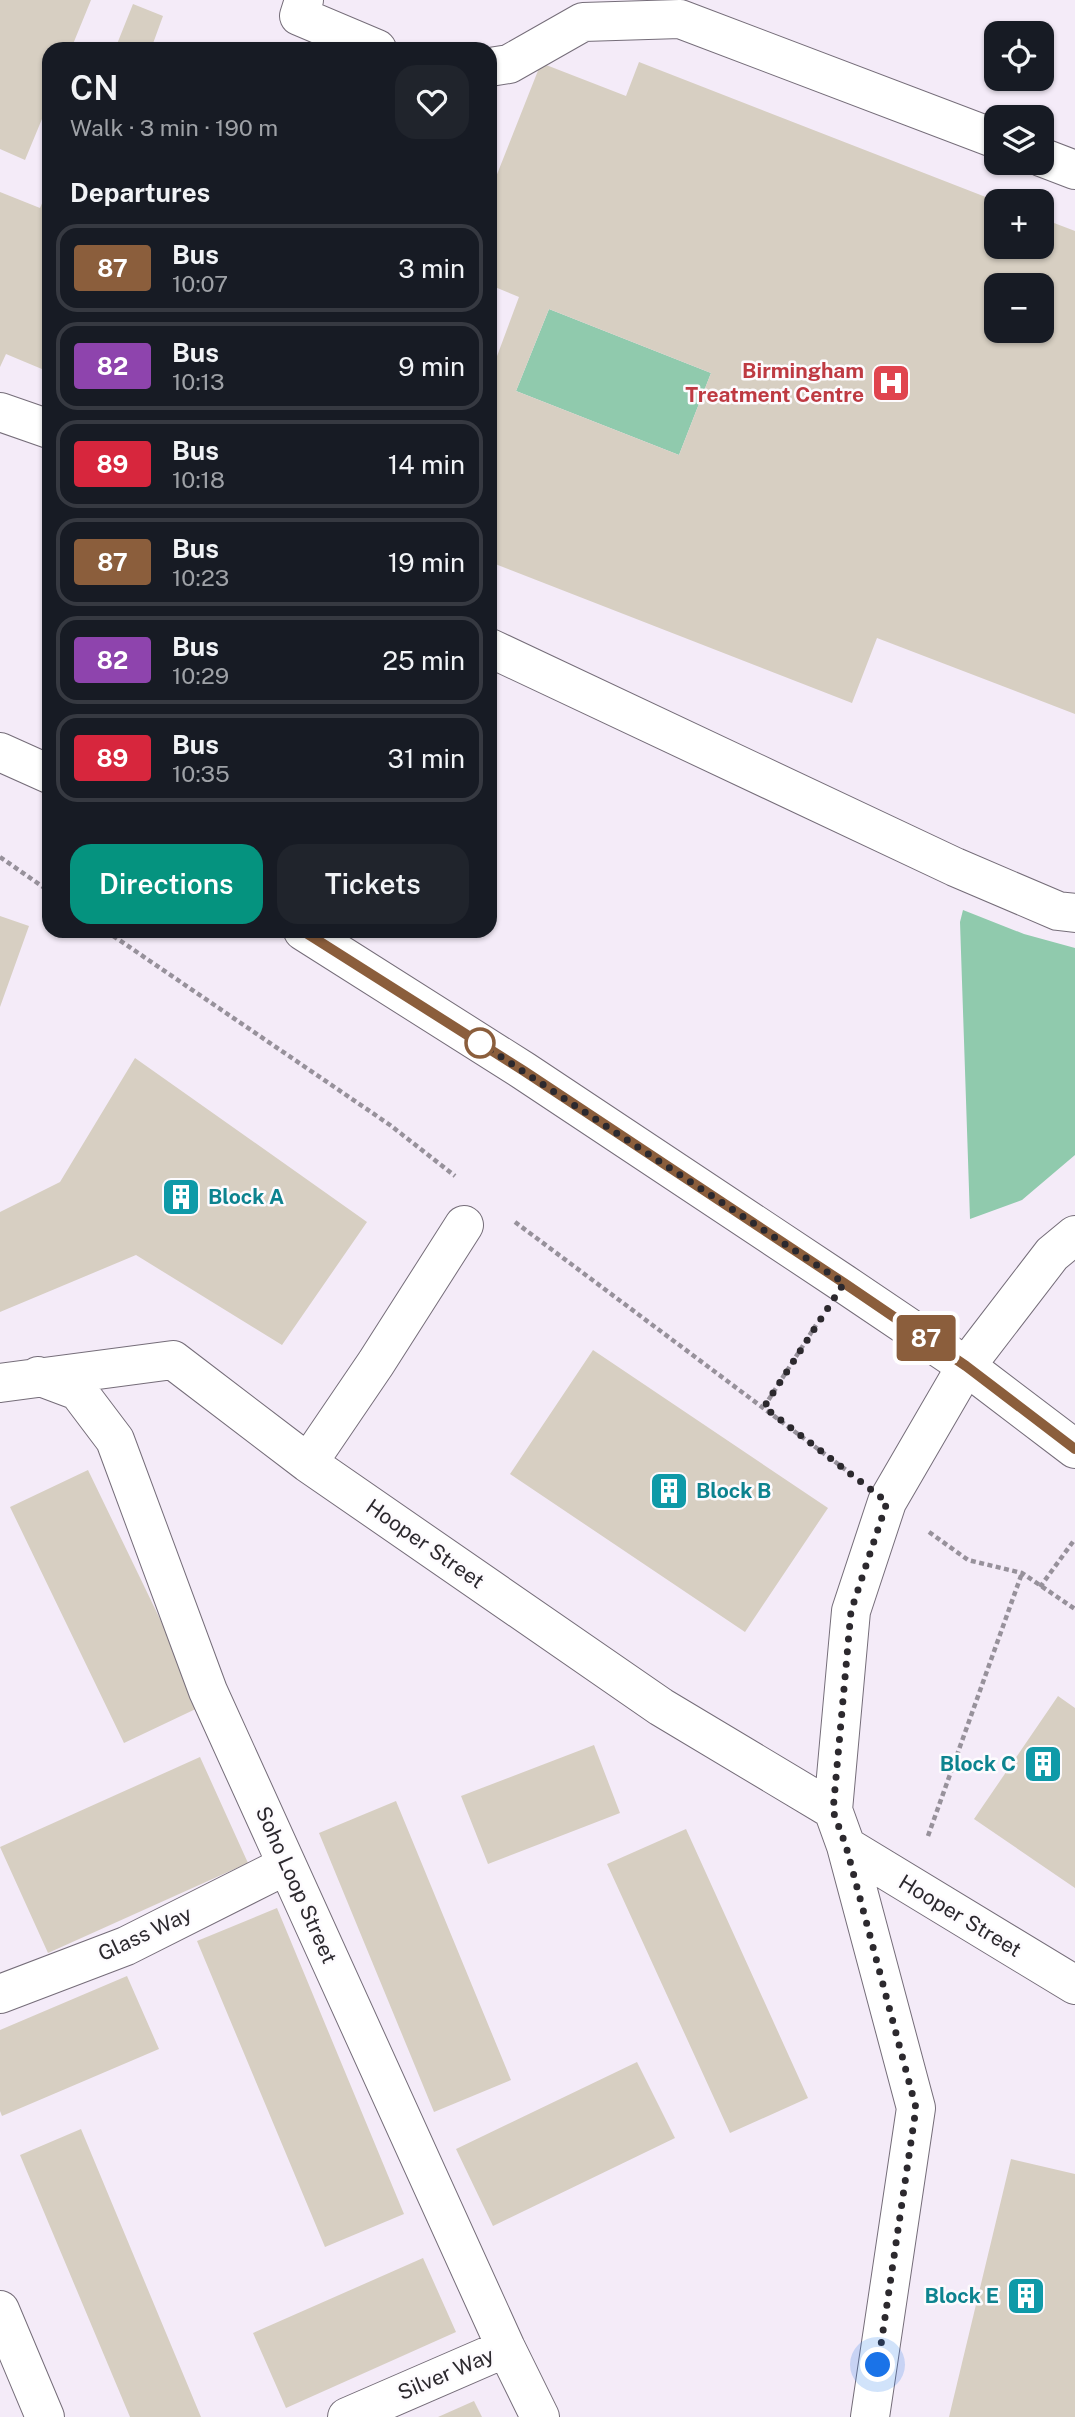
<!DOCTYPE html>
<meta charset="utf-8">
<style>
:root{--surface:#171b24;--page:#20242c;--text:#f1f3f6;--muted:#9ea1a6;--line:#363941;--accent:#05937f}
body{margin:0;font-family:"Public Sans",sans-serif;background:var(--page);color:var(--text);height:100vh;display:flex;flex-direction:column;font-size:26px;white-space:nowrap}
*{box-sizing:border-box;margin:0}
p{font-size:23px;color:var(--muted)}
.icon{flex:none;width:38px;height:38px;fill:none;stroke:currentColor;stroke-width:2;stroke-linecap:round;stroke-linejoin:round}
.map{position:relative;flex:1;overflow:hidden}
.details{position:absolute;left:42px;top:42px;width:455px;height:896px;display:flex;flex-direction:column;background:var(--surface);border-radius:21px;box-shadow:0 2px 5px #0004}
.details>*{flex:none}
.badge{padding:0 14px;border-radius:5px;font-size:24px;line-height:46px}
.tools{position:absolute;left:984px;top:21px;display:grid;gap:14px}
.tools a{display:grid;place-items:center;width:70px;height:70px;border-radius:14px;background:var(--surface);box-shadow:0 2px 5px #0004;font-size:35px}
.you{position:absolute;width:35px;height:35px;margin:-18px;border:5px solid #fff;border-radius:50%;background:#1a73e8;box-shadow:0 0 0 10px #1a73e833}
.map>.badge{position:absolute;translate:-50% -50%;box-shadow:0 0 0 4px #fff}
h2{padding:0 28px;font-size:26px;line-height:63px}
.round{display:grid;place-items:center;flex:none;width:74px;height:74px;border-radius:21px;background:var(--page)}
.summary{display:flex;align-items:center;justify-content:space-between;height:119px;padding:0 28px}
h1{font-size:33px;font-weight:600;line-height:52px}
.action{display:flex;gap:14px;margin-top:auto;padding:14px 28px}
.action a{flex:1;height:80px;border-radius:21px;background:var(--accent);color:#fff;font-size:28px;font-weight:600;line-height:80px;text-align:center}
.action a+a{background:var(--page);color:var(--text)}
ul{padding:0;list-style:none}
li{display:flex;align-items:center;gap:21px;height:88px;margin:0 14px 10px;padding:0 14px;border:4px solid var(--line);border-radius:21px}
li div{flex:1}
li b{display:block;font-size:26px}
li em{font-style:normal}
li .badge{min-width:77px;font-weight:700;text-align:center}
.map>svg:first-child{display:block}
</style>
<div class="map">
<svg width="1075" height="2417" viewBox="0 0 1075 2417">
<rect width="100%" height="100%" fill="#f4ebf8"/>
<path fill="#90caad" d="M549 309 711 373 679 455 516 391Z
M963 910 1024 934 1075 948V1155L1022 1200 970 1219 960 922Z"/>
<path fill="#d7cfc2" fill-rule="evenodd" d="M0 0H91L71 49H49V102L25 160 0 149Z
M133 4 163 16 151 49H115Z
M639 62 996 201V247H1041V218L1075 231V714L877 638 852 703 490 562V375L519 297 490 285V192L541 63 626 96ZM996 285H1041V331H996ZM549 309 711 373 679 455 516 391Z
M0 192 40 208 46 194 49 195V372L6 354 0 367Z
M0 916 29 926 0 1007Z
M135 1058 367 1222 282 1345 136 1255 0 1312V1212L60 1182Z
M593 1350 828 1508 745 1632 510 1474Z
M88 1470 202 1706 124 1743 10 1507Z
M1058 1696 1075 1708V1888L974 1819Z
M594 1745 620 1813 488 1864 461 1796Z
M200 1757 248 1863 48 1953 0 1847Z
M396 1801 511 2080 434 2112 319 1833Z
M686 1829 808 2098 730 2133 607 1864Z
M277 1908 404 2214 325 2247 197 1941Z
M127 1976 159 2049 2 2116 0 2111V2030Z
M637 2062 675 2138 493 2226 456 2149Z
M81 2129 201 2417H130L20 2155Z
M1011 2159 1075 2174V2417H949Z
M423 2258 456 2332 286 2408 253 2333Z
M474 2401 482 2417H438Z"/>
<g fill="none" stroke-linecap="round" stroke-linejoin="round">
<defs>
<path id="minor" d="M304 0 299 16 377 49
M490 67 509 64 583 22 680 19 996 139
M1041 157 1075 170
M0 412 49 429
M490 648 955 867 1058 911 1075 913
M38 1376 78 1391 115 1440 208 1691 506 2348 540 2417
M0 1383 173 1360 308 1463 661 1707 833 1810
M308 1463 376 1363 464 1225
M846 1846 1075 1985
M0 1994 126 1946 287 1865
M0 2310 45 2417
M347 2417 506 2348
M870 2417 916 2108 846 1846 833 1810 851 1611 887 1502 966 1366 1052 1254 1075 1235"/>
<path id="major" d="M0 752 49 774
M303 931 524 1071 843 1283 966 1366 1075 1449"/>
</defs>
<use href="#minor" stroke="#756d79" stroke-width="40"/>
<use href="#major" stroke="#756d79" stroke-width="40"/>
<path stroke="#97919b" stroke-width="4.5" stroke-dasharray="5 3.5" stroke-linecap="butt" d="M0 857 49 891
M106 931 390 1125 455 1176
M515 1222 846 1470
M764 1407 816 1325
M929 1532 968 1560 1022 1573 1075 1609
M1040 1587 1075 1539
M928 1836 1022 1573"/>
<use href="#minor" stroke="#fff" stroke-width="38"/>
<use href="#major" stroke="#fff" stroke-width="38"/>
</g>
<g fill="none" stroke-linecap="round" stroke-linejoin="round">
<defs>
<path id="line" d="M303 931 524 1071 844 1283 966 1366 1075 1449"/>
</defs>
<use href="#line" stroke="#fff" stroke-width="16"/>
<use href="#line" stroke="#8b5e3c" stroke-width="10"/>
<path stroke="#2c292e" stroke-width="7" stroke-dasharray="0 12.6" d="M480 1043 844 1283 764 1407 887 1502 851 1611 833 1811 846 1846 916 2108 878 2365"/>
</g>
<defs>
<symbol id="hospital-square" viewBox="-11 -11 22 22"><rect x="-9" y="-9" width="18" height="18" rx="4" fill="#e0444e" stroke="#fdfbfe"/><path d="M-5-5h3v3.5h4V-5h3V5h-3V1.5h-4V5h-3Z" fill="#fff"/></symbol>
<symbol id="building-square" viewBox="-11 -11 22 22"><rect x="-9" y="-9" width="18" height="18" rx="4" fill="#0f9aa8" stroke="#fdfbfe"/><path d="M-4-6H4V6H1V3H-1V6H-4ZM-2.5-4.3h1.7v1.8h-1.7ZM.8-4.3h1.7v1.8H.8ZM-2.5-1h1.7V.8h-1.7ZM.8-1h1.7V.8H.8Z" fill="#fff"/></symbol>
</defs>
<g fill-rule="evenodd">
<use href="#hospital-square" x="869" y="361" width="44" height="44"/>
<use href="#building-square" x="159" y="1175" width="44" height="44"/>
<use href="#building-square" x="647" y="1469" width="44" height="44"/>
<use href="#building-square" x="1021" y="1742" width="44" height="44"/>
<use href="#building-square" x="1004" y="2274" width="44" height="44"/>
</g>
<circle fill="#fff" stroke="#8b5e3c" stroke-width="3.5" cx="480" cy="1043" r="14"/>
<g text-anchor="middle" stroke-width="5" stroke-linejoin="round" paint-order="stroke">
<g font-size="21" font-weight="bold" fill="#be3a42" stroke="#fdfbfe" text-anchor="end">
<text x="864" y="378">Birmingham<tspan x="864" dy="24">Treatment Centre</tspan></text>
</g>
<g font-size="21" font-weight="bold" fill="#0d838f" stroke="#fdfbfe" text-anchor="start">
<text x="208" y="1204">Block A</text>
<text x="696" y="1498">Block B</text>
<text x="1016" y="1771" text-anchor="end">Block C</text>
<text x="999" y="2303" text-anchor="end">Block E</text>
</g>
<g font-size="21" fill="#2c292e" stroke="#fdfbfe">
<text transform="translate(425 1544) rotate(35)" y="7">Hooper Street</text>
<text transform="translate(296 1885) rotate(66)" y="7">Soho Loop Street</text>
<text transform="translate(960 1916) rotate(31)" y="7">Hooper Street</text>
<text transform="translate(145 1934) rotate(-25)" y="7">Glass Way</text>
<text transform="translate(446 2374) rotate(-23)" y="7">Silver Way</text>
</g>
</g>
</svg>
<div class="tools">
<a><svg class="icon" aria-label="locate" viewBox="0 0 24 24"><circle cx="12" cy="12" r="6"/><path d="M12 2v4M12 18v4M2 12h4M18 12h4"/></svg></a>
<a><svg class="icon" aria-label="layers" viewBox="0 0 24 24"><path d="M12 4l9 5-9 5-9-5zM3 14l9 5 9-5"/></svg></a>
<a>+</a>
<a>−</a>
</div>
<div class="you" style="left:878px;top:2365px"></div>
<b class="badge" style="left:926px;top:1338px;background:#8b5e3c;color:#fff">87</b>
<section class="details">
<div class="summary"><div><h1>CN</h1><p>Walk · 3 min · 190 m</p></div><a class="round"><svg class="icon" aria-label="heart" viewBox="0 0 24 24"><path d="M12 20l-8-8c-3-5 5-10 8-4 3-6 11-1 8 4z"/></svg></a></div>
<h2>Departures</h2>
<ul>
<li><span class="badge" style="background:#8b5e3c;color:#fff">87</span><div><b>Bus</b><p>10:07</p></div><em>3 min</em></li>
<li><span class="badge" style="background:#8e44ad;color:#fff">82</span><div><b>Bus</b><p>10:13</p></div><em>9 min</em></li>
<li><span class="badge" style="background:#d7263d;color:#fff">89</span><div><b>Bus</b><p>10:18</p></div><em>14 min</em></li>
<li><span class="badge" style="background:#8b5e3c;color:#fff">87</span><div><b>Bus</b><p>10:23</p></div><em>19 min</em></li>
<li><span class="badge" style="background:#8e44ad;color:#fff">82</span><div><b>Bus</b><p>10:29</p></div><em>25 min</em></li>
<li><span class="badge" style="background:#d7263d;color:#fff">89</span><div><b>Bus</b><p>10:35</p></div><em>31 min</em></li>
</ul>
<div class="action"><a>Directions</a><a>Tickets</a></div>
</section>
</div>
